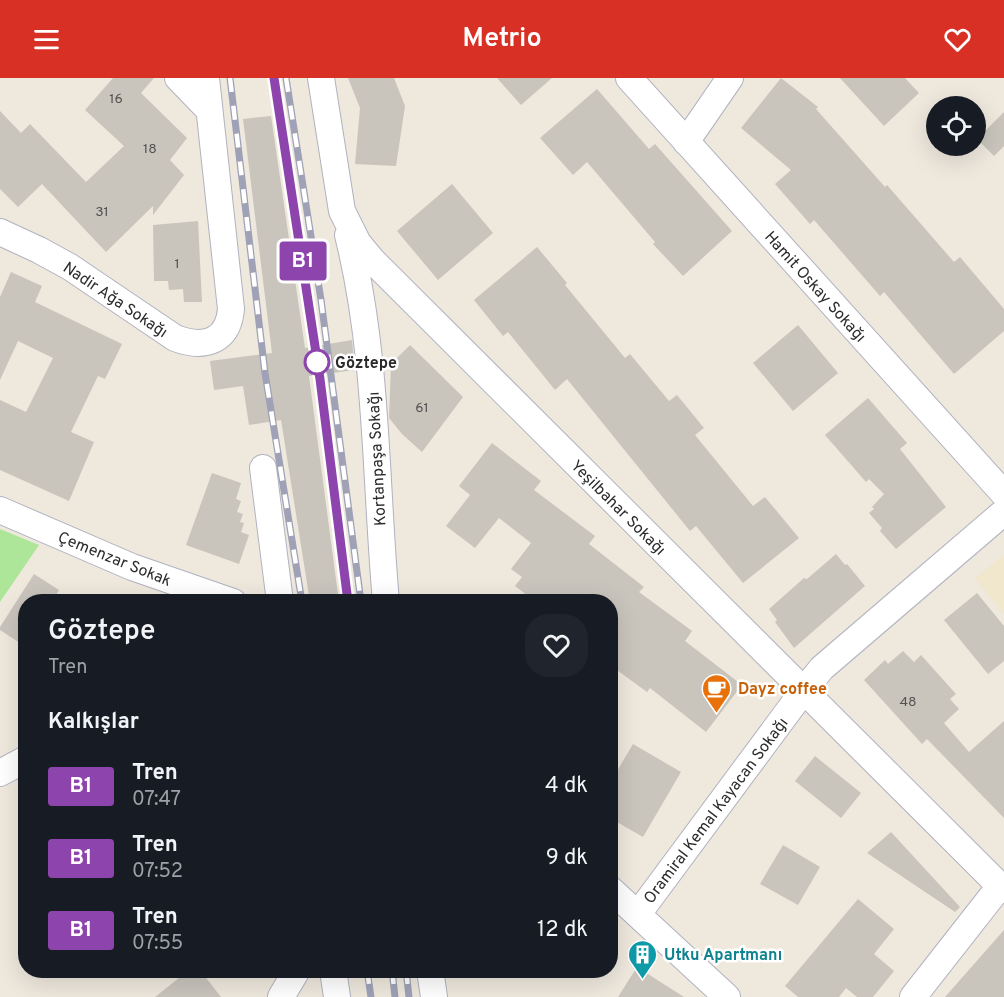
<!DOCTYPE html>
<html lang="tr">
<meta charset="utf-8">
<style>
:root{--surface:#171b24;--page:#20242c;--text:#f1f3f6;--muted:#9ea1a6;--accent:#d93025}
body{margin:0;font-family:Overpass,sans-serif;background:var(--page);color:var(--text);height:100vh;display:flex;flex-direction:column;font-size:22px;white-space:nowrap}
*{box-sizing:border-box;margin:0}
p{font-size:20px;color:var(--muted)}
.icon{flex:none;width:33px;height:33px;fill:none;stroke:currentColor;stroke-width:2;stroke-linecap:round;stroke-linejoin:round}
.map{position:relative;flex:1;overflow:hidden}
.panel{position:absolute;left:18px;top:516px;width:600px;height:384px;display:flex;flex-direction:column;background:var(--surface);border-radius:24px;box-shadow:0 6px 24px #0002}
.panel>*{flex:none}
.badge{padding:0 12px;border-radius:4px;font-size:21px;line-height:39px}
.buttons{position:absolute;left:926px;top:18px;display:grid;gap:12px}
.buttons a{display:grid;place-items:center;width:60px;height:60px;border-radius:50%;background:var(--surface);box-shadow:0 6px 24px #0002;font-size:30px}
.map>.badge{position:absolute;translate:-50% -50%;box-shadow:0 0 0 3px #fff}
h2{padding:0 30px;font-size:22px;line-height:54px}
.round{display:grid;place-items:center;flex:none;width:63px;height:63px;border-radius:24px;background:var(--page)}
.head{display:flex;align-items:center;justify-content:space-between;height:102px;padding:0 30px}
h1{font-size:28px;font-weight:600;line-height:45px}
ul{padding:0;list-style:none}
li{display:flex;align-items:center;gap:18px;height:72px;padding:0 30px}
li div{flex:1}
li b{display:block;font-size:22px}
li em{font-style:normal}
li .badge{min-width:66px;font-weight:700;text-align:center}
header{display:flex;justify-content:space-between;align-items:center;height:78px;padding:0 30px;background:var(--accent);color:#fff;font-size:27px;font-weight:600}
.map>svg:first-child{display:block}
</style>
<header><svg class="icon" aria-label="menu" viewBox="0 0 24 24"><path d="M4 6h16M4 12h16M4 18h16"/></svg>Metrio<svg class="icon" aria-label="heart" viewBox="0 0 24 24"><path d="M12 20l-8-8c-3-5 5-10 8-4 3-6 11-1 8 4z"/></svg></header>
<div class="map">
<svg width="1004" height="919" viewBox="0 0 1004 919">
<rect width="100%" height="100%" fill="#eee8dd"/>
<path fill="#f0e7cc" d="M1004 477V536L975 500Z"/>
<path fill="#ade698" d="M0 451 39 467 0 524Z"/>
<path fill="#c9c5bd" d="M113 0H154L141 15 187 60 170 82 184 97 153 137V128L106 174 42 106 18 129 0 111V33L21 55 30 46 86 104 124 68 85 32Z
M348 0H394L405 28 396 88 355 86 360 30Z
M497 0H552L521 27Z
M781 0 818 29 816 31 885 109 887 107 954 184 960 179 1004 231V253L954 296 884 214 880 218 814 142 810 146 775 106 791 92 741 50Z
M840 0H905L919 15 884 48Z
M597 11 649 71 655 66 732 153 683 198 653 166 655 164 587 84 573 97 540 60Z
M1004 34V68L994 78 977 61Z
M271 38 305 270 352 262 355 292 309 298 339 524H310L281 342 249 347 243 308 214 312 210 283 272 275 243 41Z
M452 106 493 155 438 202 397 153Z
M198 143 202 224H184L183 211 169 212 168 203H154L153 147Z
M537 169 567 205 565 207 625 280 630 276 669 323 677 317 704 350 695 357 753 428 765 419 799 460 743 505 696 448 690 453 567 301 555 312 508 254 503 258 474 222Z
M11 194 42 208 35 224 122 266 105 301 98 298 71 354 94 364 69 423 0 392V322L26 334 53 280 18 263 0 302V219Z
M798 247 838 295 793 333 753 285Z
M410 267 463 319 422 374 402 356 389 340 391 286Z
M868 320 907 365 900 371 946 429 896 471 880 453 882 450 869 435 874 431 872 429 884 416 869 401 866 404 825 357Z
M492 365 541 403 534 412 595 458 589 466 644 509 639 514 692 553 685 563 742 607 706 654 650 610 647 614 610 587V524H536L515 508 522 499 511 491 531 465 499 440 475 470 446 448 470 417 459 408Z
M212 395 241 405 236 421 241 423 237 434 243 436 240 444 244 445 241 454 249 457 239 486 186 467Z
M836 476 845 487 847 486 865 508 794 570 775 544 777 542 769 531 804 500 807 501Z
M34 496 59 512 52 524H26V569L0 552V549Z
M977 515 1004 548V583L988 596 944 542Z
M903 573 914 584 921 577 956 616 950 621 959 631 944 645 969 674 1004 643V740L927 661 922 666 864 602 885 582 888 586Z
M633 666 681 694 643 759 610 740V705Z
M815 678 861 715 841 740 795 703Z
M891 754 960 829 955 834 867 775Z
M783 767 820 789 798 827 760 806Z
M858 821 894 851 874 876 894 893 873 919H857L846 910 839 919H798L785 908Z
M1004 852V919H945Z
M637 889 684 919H618Z
M189 892H200L221 919H155Z"/>
<g fill="none" stroke-linecap="round" stroke-linejoin="round">
<defs>
<path id="street" d="M178 0 209 32
M321 0 342 133 358 165 372 182 1004 812
M629 0 1004 416
M686 64 730 0
M0 154 39 172 70 189 175 260C204 271 228 264 231 231L206 0
M348 157C378 277 375 401 386 524
M263 390 280 524
M0 432 132 489 233 524
M0 695 26 681
M610 811 727 919
M638 836 804 612 822 590 1004 434
M333 892 337 919
M430 892 434 919
M281 919 297 892
M913 919 1000 808"/>
</defs>
<use href="#street" stroke="#b1b2c0" stroke-width="28"/>
<use href="#street" stroke="#fff" stroke-width="26"/>
<defs>
<path id="rail" d="M230 0 265 295 302 524
M274 0 317 284 348 524
M286 0 321 222 361 524
M367 892 371 919
M392 892 395 919
M406 892 409 919"/>
</defs>
<use href="#rail" stroke="#9fa1b6" stroke-width="7"/>
<use href="#rail" stroke="#fff" stroke-width="4.5" stroke-dasharray="14" stroke-linecap="butt"/>
</g>
<g fill="none" stroke-linecap="round" stroke-linejoin="round">
<defs>
<path id="line" d="M274 0 320 301 348 524"/>
</defs>
<use href="#line" stroke="#fff" stroke-width="14"/>
<use href="#line" stroke="#8e44ad" stroke-width="9"/>
</g>
<defs>
<symbol id="cafe-pin" viewBox="-11 -11 22 30"><path d="M0 17L-7.5 6A9.5 9.5 0 1 1 7.5 6Z" fill="#e8710a" stroke="#fff"/><path d="M-5.5-4.5H6V0H3Q3 3.5 0 3.5H-2.5Q-5.5 3.5-5.5 0ZM3-3.2v2h1.7v-2ZM-6 4.5H4V6H-6Z" fill="#fff"/></symbol>
<symbol id="building-pin" viewBox="-11 -11 22 30"><path d="M0 17L-7.5 6A9.5 9.5 0 1 1 7.5 6Z" fill="#0f9aa8" stroke="#fff"/><path d="M-4-6H4V6H1V3H-1V6H-4ZM-2.5-4.3h1.7v1.8h-1.7ZM.8-4.3h1.7v1.8H.8ZM-2.5-1h1.7V.8h-1.7ZM.8-1h1.7V.8H.8Z" fill="#fff"/></symbol>
</defs>
<g fill-rule="evenodd">
<use href="#cafe-pin" x="700" y="594" width="33" height="45"/>
<use href="#building-pin" x="626" y="860" width="33" height="45"/>
</g>
<circle fill="#fff" stroke="#8e44ad" stroke-width="3" cx="317" cy="284" r="12"/>
<g text-anchor="middle" stroke-width="5" stroke-linejoin="round" paint-order="stroke">
<g font-size="14" fill="#525250">
<text x="116" y="25">16</text>
<text x="150" y="75">18</text>
<text x="102" y="138">31</text>
<text x="177" y="190">1</text>
<text x="422" y="334">61</text>
<text x="908" y="628">48</text>
</g>
<g font-size="16" fill="#2b2b2b" stroke="#fff">
<text transform="translate(816 208) rotate(48)" y="6">Hamit Oskay Sokağı</text>
<text transform="translate(116 221) rotate(34)" y="6">Nadir Ağa Sokağı</text>
<text transform="translate(376 381) rotate(-93)" y="6">Kortanpaşa Sokağı</text>
<text transform="translate(619 429) rotate(45)" y="6">Yeşilbahar Sokağı</text>
<text transform="translate(115 480) rotate(22)" y="6">Çemenzar Sokak</text>
<text transform="translate(715 732) rotate(-53)" y="6">Oramiral Kemal Kayacan Sokağı</text>
</g>
<g font-size="16" font-weight="bold" fill="#2b2b2b" stroke="#fff" text-anchor="start">
<text x="335" y="290">Göztepe</text>
</g>
<g font-size="16" font-weight="bold" fill="#c56008" stroke="#fff" text-anchor="start">
<text x="738" y="616">Dayz coffee</text>
</g>
<g font-size="16" font-weight="bold" fill="#0d838f" stroke="#fff" text-anchor="start">
<text x="664" y="882">Utku Apartmanı</text>
</g>
</g>
</svg>
<div class="buttons">
<a><svg class="icon" aria-label="locate" viewBox="0 0 24 24"><circle cx="12" cy="12" r="6"/><path d="M12 2v4M12 18v4M2 12h4M18 12h4"/></svg></a>
</div>
<b class="badge" style="left:303px;top:183px;background:#8e44ad;color:#fff">B1</b>
<section class="panel">
<div class="head"><div><h1>Göztepe</h1><p>Tren</p></div><a class="round"><svg class="icon" aria-label="heart" viewBox="0 0 24 24"><path d="M12 20l-8-8c-3-5 5-10 8-4 3-6 11-1 8 4z"/></svg></a></div>
<h2>Kalkışlar</h2>
<ul>
<li><span class="badge" style="background:#8e44ad;color:#fff">B1</span><div><b>Tren</b><p>07:47</p></div><em>4 dk</em></li>
<li><span class="badge" style="background:#8e44ad;color:#fff">B1</span><div><b>Tren</b><p>07:52</p></div><em>9 dk</em></li>
<li><span class="badge" style="background:#8e44ad;color:#fff">B1</span><div><b>Tren</b><p>07:55</p></div><em>12 dk</em></li>
</ul>
</section>
</div>
